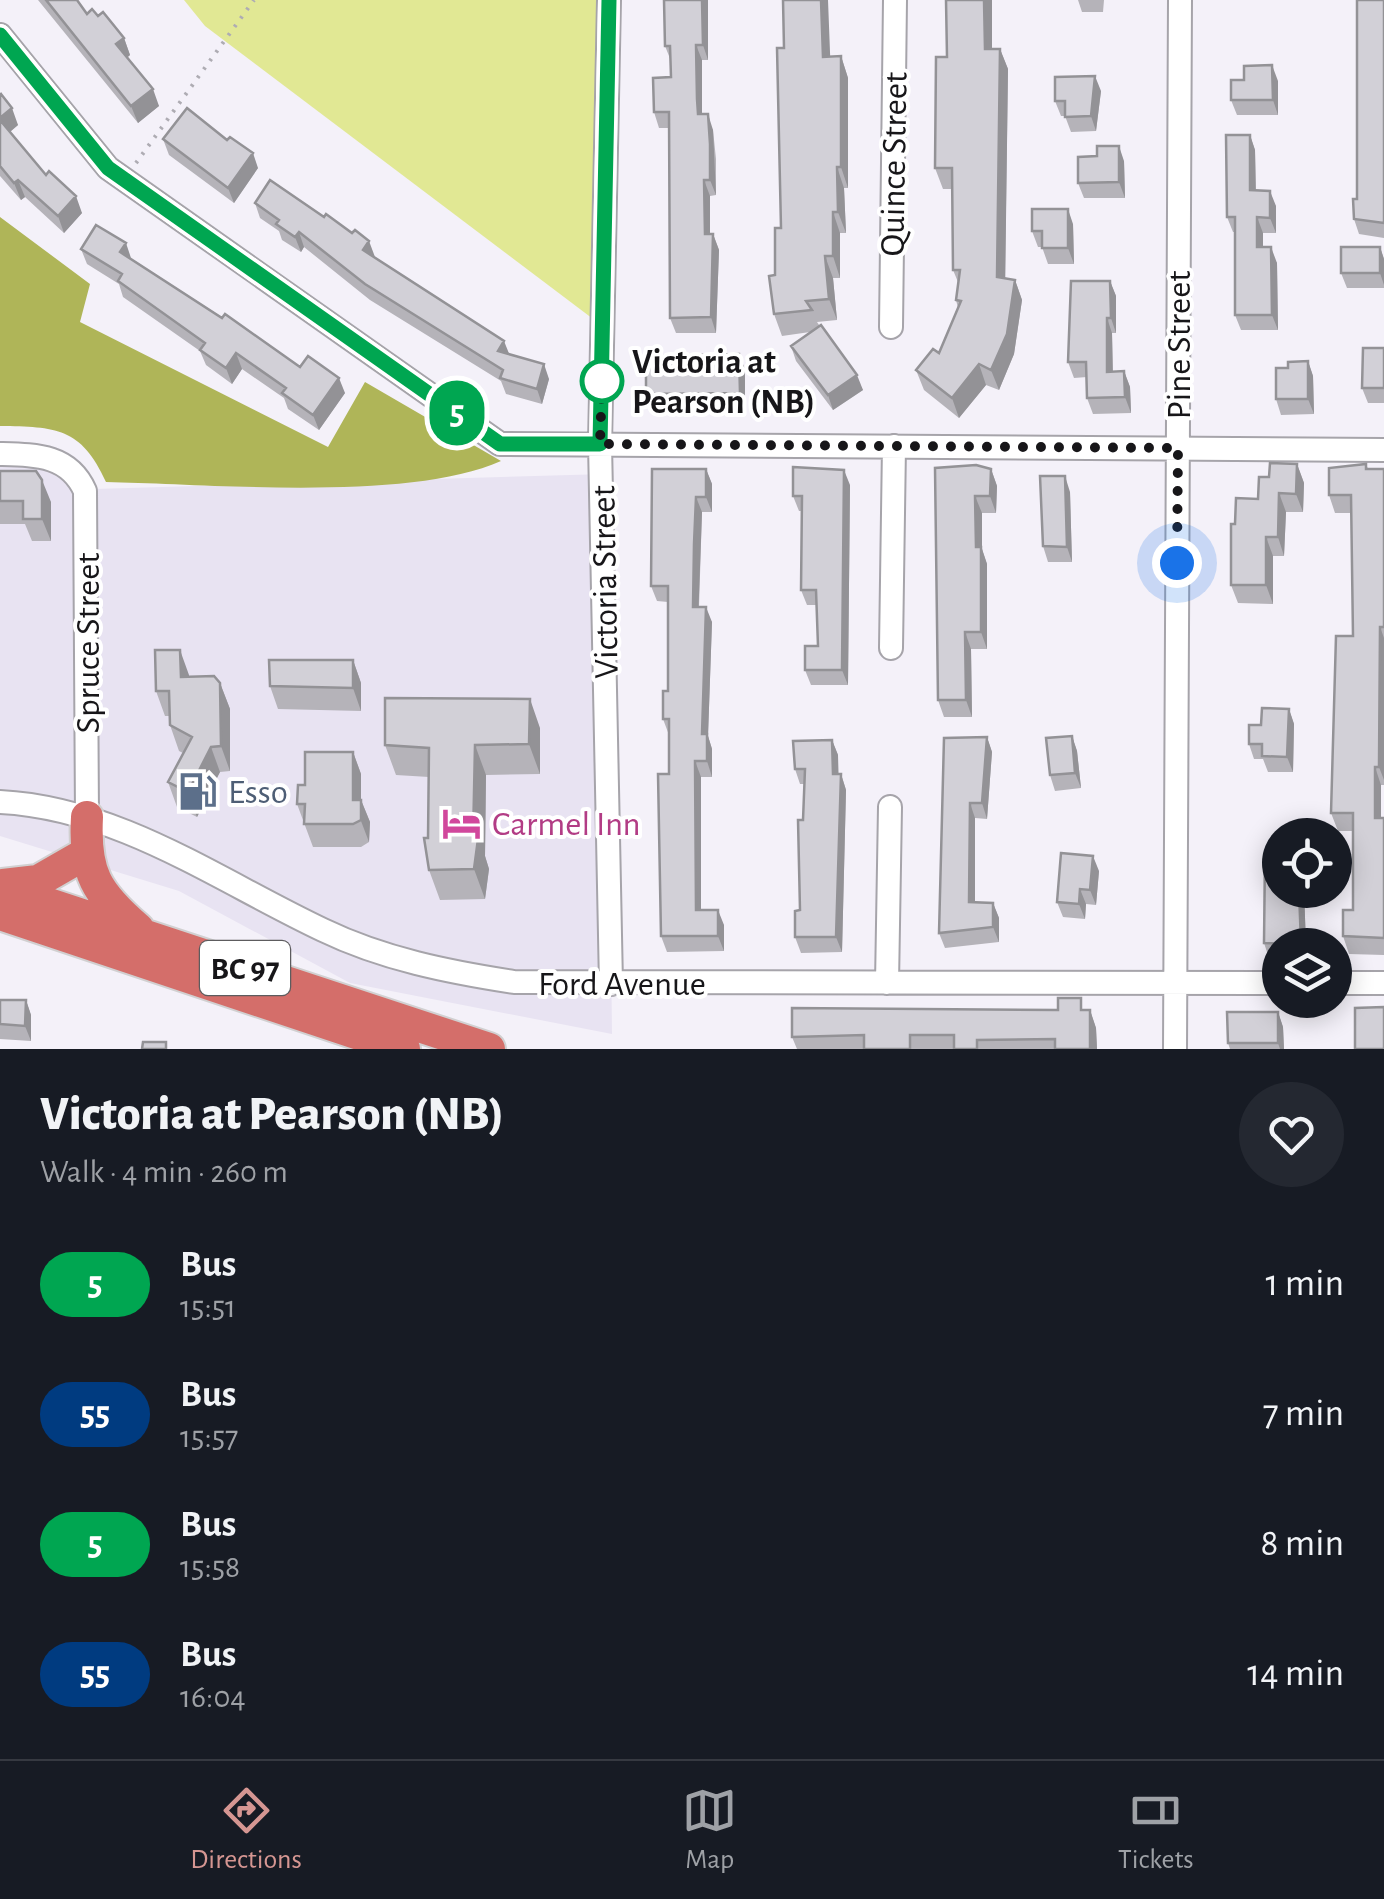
<!DOCTYPE html>
<meta charset="utf-8">
<style>
:root{--surface:#171b24;--page:#242831;--text:#f1f3f6;--muted:#9ea1a6;--line:#363941;--accent:#d59692}
body{margin:0;font-family:"Alegreya Sans",sans-serif;background:var(--page);color:var(--text);height:100vh;display:flex;flex-direction:column;font-size:38px;white-space:nowrap}
*{box-sizing:border-box;margin:0}
p{font-size:32px;color:var(--muted)}
.icon{flex:none;width:55px;height:55px;fill:none;stroke:currentColor;stroke-width:2;stroke-linecap:round;stroke-linejoin:round}
.map{position:relative;height:1049px;overflow:hidden}
.sheet{display:flex;flex-direction:column;background:var(--surface);flex:1}
.sheet>*{flex:none}
.badge{padding:0 20px;border-radius:32px;font-size:35px;line-height:65px}
.buttons{position:absolute;left:1262px;top:818px;display:grid;gap:20px}
.buttons a{display:grid;place-items:center;width:90px;height:90px;border-radius:50%;background:var(--surface);box-shadow:0 5px 25px #0003;font-size:50px}
.you{position:absolute;width:50px;height:50px;margin:-25px;border:8px solid #fff;border-radius:50%;background:#1a73e8;box-shadow:0 0 0 15px #1a73e833}
.map>.badge{position:absolute;translate:-50% -50%;box-shadow:0 0 0 5px #fff}
.round{display:grid;place-items:center;flex:none;width:105px;height:105px;border-radius:52px;background:var(--page)}
.summary{display:flex;align-items:center;justify-content:space-between;height:170px;padding:0 40px}
h1{font-size:48px;font-weight:800;line-height:75px}
ul{padding:0;list-style:none}
li{display:flex;align-items:center;gap:30px;height:130px;padding:0 40px}
li div{flex:1}
li b{display:block;font-size:38px}
li em{font-style:normal}
li .badge{min-width:110px;font-weight:700;text-align:center}
.tabs{display:flex;justify-content:space-around;align-items:center;height:140px;border-top:2px solid var(--line);background:var(--surface);font-size:28px;color:var(--muted)}
.tabs a{display:grid;justify-items:center;gap:5px}
.tabs .active{color:var(--accent)}
.map>svg:first-child{display:block}
</style>
<div class="map">
<svg width="1384" height="1049" viewBox="0 0 1384 1049">
<rect width="100%" height="100%" fill="#f4f1f9"/>
<path fill="#e8e3f2" d="M0 442 43 447 94 489 606 474 612 1034 350 983 179 891 0 836Z"/>
<path fill="#e1e894" d="M184 0H607L609 331 205 26Z"/>
<path fill="#afb558" d="M0 217 90 284 80 322 328 447 365 382 501 461C410 502 211 484 106 482 81 427 56 427 0 426Z"/>
<g fill="none" stroke-linecap="round" stroke-linejoin="round">
<defs>
<path id="minor" d="M609 0 600 444 611 984
M0 35 108 168 500 444 1384 450
M891 327 895 0
M0 454C37 455 69 455 85 491L87 817
M891 648 894 446
M0 802C119 808 219 881 323 930 383 959 449 972 514 982L1280 983
M887 983 890 807
M1335 983H1384
M1175 1049 1180 0"/>
<path id="highway" d="M87 817C84 873 96 893 138 929
M3 885 38 881 85 854
M0 888 489 1049
M0 914 404 1049"/>
</defs>
<use href="#minor" stroke="#a6a4aa" stroke-width="26"/>
<use href="#highway" stroke="#d1d0d1" stroke-width="36"/>
<path stroke="#aeacb3" stroke-width="4" stroke-dasharray="2.5 8" stroke-linecap="butt" d="M136 163 254 0"/>
<use href="#minor" stroke="#fff" stroke-width="22"/>
<use href="#highway" stroke="#d46e6a" stroke-width="32"/>
</g>
<path fill="#b5b3b9" d="M38 0H77L87 14 98 16 124 38 130 55 127 58 159 106 138 123Z
M664 0H708V60H702V114L713 130 716 159V195L710 196V234H713L719 250 716 333H676L670 318 669 128H659L654 112 671 77V61L665 46Z
M1078 0H1104L1103 12H1082Z
M1384 0V238L1359 234 1354 219Z
M992 49H1000L1008 69 1005 278 1015 280 1022 300 1014 354 999 390 986 385 959 418 924 390 916 370 939 353 958 308 956 300 958 282 953 270V189H943L935 168 947 57Z
M841 56 848 78V188H844L846 233H840V278H833L837 320 817 322 863 390 833 410 796 361 791 346 810 332 782 336 774 314 775 275 781 228 830 57Z
M1278 81V115H1237L1231 100Z
M1101 91 1096 131 1071 132 1065 116H1061L1055 101Z
M0 95 18 125 10 132 46 175 82 213 64 233 25 197 21 200 0 176Z
M1250 135 1255 150 1256 191 1276 206V233H1263V247L1277 263 1278 330H1241L1235 315V232H1233L1227 217Z
M163 139 258 168 234 203 169 155Z
M1124 161 1125 198H1084L1078 183Z
M255 203 374 257 509 354 549 379 542 404 506 394 501 381 370 300 304 247 301 252 282 240 279 231 260 218Z
M1073 224 1074 264H1048L1042 247H1038L1032 231Z
M1380 247 1384 259V288H1347L1341 273Z
M81 249 131 259 300 367 345 393 319 430 288 409 284 398 242 369 232 384 206 365 200 351 123 297 119 284 87 264Z
M1110 281 1116 296V333H1112L1113 372 1124 371 1130 387 1131 413 1093 414 1087 398V377L1074 378 1068 362Z
M1384 348V403H1368L1362 388Z
M1308 361 1313 376 1314 414 1281 415 1276 399Z
M745 369V408L652 410 646 394Z
M1297 464 1304 483 1303 512H1286L1284 556H1273V604L1238 603 1231 585 1235 524 1258 499 1269 477Z
M1366 464 1368 469H1384V785H1381V818H1384V955L1349 954 1343 936 1353 910V831H1338L1331 813 1353 636 1351 513H1335L1329 495Z
M935 468 991 469 997 486 996 513H982V549L987 564V649H971L972 717H944L938 700Z
M706 469 712 484V512H702L699 607 712 622 708 736 712 749V777H701V910L724 925V951L667 952 661 936 669 774V735L663 719 668 691V602L657 601 651 586Z
M0 471 51 502V541H32L25 524H0Z
M850 485 848 685H811L805 670 818 646 817 605H807L801 590 802 511H799L793 496Z
M1070 492 1072 562H1048L1043 546Z
M353 660 361 683V711L278 709 270 686Z
M189 675V677L220 683 230 709V771L220 772 197 817 177 807 168 782 183 753 179 751 170 725V716H165L156 691Z
M1289 709 1294 724 1293 772H1268L1263 759H1254L1249 744 1261 725Z
M540 728V774L486 775 485 856 489 869 485 899 440 900 429 870V777L396 775 385 745Z
M1072 736 1077 751 1081 788 1055 791 1050 775Z
M987 737 992 752 987 819 975 818V902L993 903 999 918V942L945 948 939 933 944 738Z
M832 740 838 755V774H841L846 790 842 952 801 953 795 937 800 910 804 784H800L795 769Z
M353 752 361 774V800L370 822 369 842 361 847H313L297 804 305 785Z
M1099 871 1096 905 1086 904 1085 919 1063 917 1057 902Z
M1280 890H1304L1306 945H1280V958H1269L1264 943Z
M0 1000H26L31 1015V1041L0 1039Z
M1085 1010H1090L1096 1028 1097 1049H797L792 1037Z
M1278 1012 1283 1027 1284 1049H1230L1228 1043Z"/>
<path fill="#939296" d="M702 0H708V60L703 45Z
M821 0H828L831 78 823 57Z
M984 0H992V69L985 49Z
M124 38 130 55 122 61 116 44Z
M696 45 702 60V114H698Z
M1000 49 1008 69 1005 297 997 277Z
M841 56 848 78V188L841 167Z
M1272 65 1278 81V115L1273 100Z
M1095 76 1101 91 1096 131 1091 116Z
M153 89 159 106 138 123 131 106Z
M12 108 18 125 5 136 0 118Z
M708 114 713 130 716 195 710 180Z
M1250 135 1255 150 1256 206 1250 190Z
M1119 146 1124 161 1125 198 1119 182Z
M253 153 258 168 234 203 228 188Z
M837 167 844 188 846 233 838 212Z
M18 180 25 197 21 200 14 183Z
M704 180 710 196V250L705 234Z
M1270 191 1276 206V233L1270 218Z
M76 196 82 213 64 233 58 216Z
M1068 209 1073 224 1074 264 1068 248Z
M833 212 840 233V278L833 256Z
M1257 217 1263 233V263L1257 247Z
M299 232 304 247 301 252 295 237Z
M713 234 719 250 716 333 711 317Z
M369 241 375 257 363 250Z
M126 243 131 258 120 252Z
M1271 247 1277 263 1278 330 1272 315Z
M1380 247 1384 259V285L1380 273Z
M825 256 833 278 837 320 829 299Z
M1015 280 1022 300 1014 354 999 390 991 370Z
M1110 281 1116 296V333L1111 318Z
M1107 318 1112 333 1113 387 1107 372Z
M504 341 510 356 498 351Z
M236 353 242 369 232 384 226 368Z
M739 354 745 369V408L740 393Z
M1308 361 1313 376 1314 414 1308 399Z
M544 364 549 379 542 404 537 389Z
M979 364 986 385 959 418 952 398Z
M1124 371 1130 387 1131 413 1125 397Z
M857 375 863 390 833 410 828 395Z
M339 378 345 393 319 430 313 415Z
M1297 464 1304 483 1303 512 1296 494Z
M706 469 712 484V512L706 497Z
M991 469 997 486 996 513 990 496Z
M844 470 850 485 848 685 842 670Z
M1065 476 1070 492 1072 562 1067 547Z
M42 480 51 502V541L42 519Z
M1279 493 1286 512 1284 556 1278 537Z
M975 496 982 513V549L987 564V649L981 632 976 547Z
M696 497 702 512 698 622 693 607Z
M1266 537 1273 556V604L1266 585Z
M706 607 712 622 708 736 712 749V777L707 761 702 734Z
M1380 627 1384 638V780L1379 767Z
M965 632 971 649 972 717 966 700Z
M180 650 189 675 190 703 181 677Z
M353 660 361 683V711L353 688Z
M220 683 230 709V771L221 746Z
M530 699 540 728V774L529 744Z
M1289 709 1294 724 1293 772 1287 757Z
M1072 736 1077 751 1081 788 1075 773Z
M987 737 992 752 987 819 982 803Z
M832 740 838 755 839 790 833 774Z
M475 745 486 775 485 856 489 869 485 899 474 869Z
M211 747 220 772 197 817 188 792Z
M353 752 361 774V800L370 822 369 842 353 800Z
M695 761 701 777V925L696 910Z
M1375 767 1381 785V836L1375 818Z
M841 774 846 790 842 952 836 937Z
M970 803 975 818V918L969 902Z
M1093 856 1099 871 1096 905 1090 890Z
M1080 889 1086 904 1085 919 1079 904Z
M1299 890H1304L1306 945H1301Z
M993 903 999 918V942L993 927Z
M718 910 724 925V951L718 936Z
M26 1000 31 1015V1041L25 1026Z
M1090 1010 1096 1028 1097 1049H1090Z
M1278 1012 1283 1027 1284 1049H1280L1278 1043Z"/>
<path fill="#d2d0d7" stroke="#939296" stroke-width="2.5" d="M46 0H77L87 14 92 9 98 16 103 12 124 38 116 44 153 89 131 106Z
M664 0H702L703 45H696L697 99 698 114H708L710 144V180H704L705 234H713L711 317 670 318 669 112H654L653 78 671 77 670 46H665Z
M783 0H821L823 57 841 56V167H837L838 212H833V256H825L829 299 806 301 812 310 774 314 769 276 775 275V228H781L777 48H784Z
M946 0H984L985 49H1000L997 277 1015 280 1007 334 991 370 979 364 952 398 916 370 933 349 939 353 961 301 956 300 960 270H953L952 168H935L936 57H947Z
M1357 0H1384V223L1354 219 1353 199H1357Z
M1272 65 1273 100H1231V80H1244V66Z
M1095 76 1091 116 1065 117V101H1055V77Z
M1 94 12 108 0 118V95Z
M187 108 227 140 230 137 253 153 228 188 163 139Z
M0 120 46 175 49 171 76 196 58 216 18 180 14 183 0 166Z
M1226 135H1250V190L1270 191V218L1257 217V247H1271L1272 315H1235V217H1227Z
M1097 146H1119V182L1078 183V157L1097 156Z
M270 180 324 217 326 214 352 233 355 230 369 241 363 250 504 341 498 351 544 364 537 389 500 378 503 370 365 284 299 232 295 237 276 224 279 220 255 203Z
M1032 209H1068V248H1042V231H1032Z
M96 225 126 243 120 252 222 318 225 314 300 367 308 356 339 378 313 415 282 393 286 388 236 353 226 368 200 350 205 343 118 281 122 274 81 249Z
M1341 247H1380V273H1341Z
M1071 281H1110L1111 318H1107V372L1124 371 1125 397 1087 398 1086 362H1068Z
M821 325 857 375 828 395 791 346Z
M1363 348H1384V388H1362Z
M739 354 740 393 646 394V356Z
M1308 361V399H1276V368H1288V362Z
M1270 463 1297 464 1296 494 1279 493 1278 537H1266V585H1231V524H1235L1236 498 1258 499 1259 477H1269Z
M1366 464V469H1384V627H1380L1379 767H1375V818H1384V938L1343 936V910H1353V813H1331L1336 636H1353L1351 495H1329V468Z
M976 465 991 469 990 496H975L976 547H981V632H965L966 700H938L935 468Z
M793 467 844 470 842 670H805V646H818L816 590H801L802 496H793Z
M652 469H706V497H696L694 544 693 607H706L702 734H707V761H695L696 910H718V936H661L658 774H669V719H663V691H668V586H651Z
M0 471H36L42 480V519H23V501H0Z
M1040 476H1065L1067 547 1043 546Z
M155 650H180L181 677 214 676 220 683 221 746 211 747 188 792 168 782 192 737 170 725 169 691H156Z
M269 660H353V688L270 686Z
M385 698 530 699 529 744 475 745 473 840 478 839 474 869 429 870 424 838H428L429 748 385 745Z
M1262 708 1289 709 1287 757 1262 756V744H1249V725H1261Z
M1072 736 1075 773 1050 775 1046 738Z
M987 737 982 803H970L969 902 993 903V927L939 933 944 738Z
M832 740 833 774H841L836 937H795V911L800 910 798 820H803L805 769H795L793 741Z
M305 752H353V800H361V820L353 824H304L305 804H297L298 785H305Z
M1061 853 1093 856 1090 890 1080 889 1079 904 1057 902Z
M1265 853H1280V890H1299L1301 944 1264 943Z
M1058 998H1081V1010H1090V1049H1055V1039L977 1040V1049H954V1035H910V1049H864V1035L792 1037V1008L1058 1010Z
M0 1000H26L25 1026 0 1024Z
M1384 1007V1049H1355V1008Z
M1227 1012H1278V1043H1228Z
M143 1042H166V1049H142Z"/>
<g fill="none" stroke-linecap="round" stroke-linejoin="round">
<defs>
<path id="line" d="M0 35 108 168 500 444H600L609 0"/>
</defs>
<use href="#line" stroke="#fff" stroke-width="22"/>
<use href="#line" stroke="#00a651" stroke-width="15"/>
<path stroke="#171619" stroke-width="10" stroke-dasharray="0 18" d="M602 381 600 444 1178 448 1177 563"/>
</g>
<defs>
<symbol id="fuel-bare" viewBox="-9 -9 18 18"><path d="M-5.5-6h7V0h2V4h1.3V-2.5L3-4.5l.8-.8L6-3V5H2.5V1h-1V6h-7ZM-4.2-4.7v3.2H.2V-4.7Z" fill="#5c6f8a" stroke="#fff" stroke-width="2.5" paint-order="stroke"/></symbol>
<symbol id="hotel-bare" viewBox="-9 -9 18 18"><path d="M-6-4.5h1.5V1H6V5H4.5V3h-9V5H-6ZM-4 0a1.8 1.8 0 1 1 3.6 0ZM.5 0V-2.5h3Q6-2.5 6 0Z" fill="#d1479c" stroke="#fff" stroke-width="2.5" paint-order="stroke"/></symbol>
</defs>
<g fill-rule="evenodd">
<use href="#fuel-bare" x="170" y="764" width="55" height="55"/>
<use href="#hotel-bare" x="434" y="796" width="55" height="55"/>
</g>
<circle fill="#fff" stroke="#00a651" stroke-width="5" cx="602" cy="381" r="20"/>
<g text-anchor="middle" stroke-width="8" stroke-linejoin="round" paint-order="stroke">
<rect fill="#fff" stroke="#5d5c5e" stroke-width="2.5" x="200" y="941" width="90" height="54" rx="8"/>
<g font-size="32" font-weight="bold" fill="#171619">
<text x="245" y="979">BC 97</text>
</g>
<g font-size="35" fill="#171619" stroke="#fff">
<text transform="translate(893 164) rotate(-89)" y="12">Quince Street</text>
<text transform="translate(1178 345) rotate(-90)" y="12">Pine Street</text>
<text transform="translate(604 582) rotate(-91)" y="12">Victoria Street</text>
<text transform="translate(87 643) rotate(-90)" y="12">Spruce Street</text>
<text x="622" y="995">Ford Avenue</text>
</g>
<g font-size="35" font-weight="bold" fill="#171619" stroke="#fff" text-anchor="start">
<text x="632" y="373">Victoria at<tspan x="632" dy="40">Pearson (NB)</tspan></text>
</g>
<g font-size="35" fill="#4e5e75" stroke="#fff" text-anchor="start">
<text x="228" y="803">Esso</text>
</g>
<g font-size="35" fill="#b23c85" stroke="#fff" text-anchor="start">
<text x="492" y="835">Carmel Inn</text>
</g>
</g>
</svg>
<div class="buttons">
<a><svg class="icon" aria-label="locate" viewBox="0 0 24 24"><circle cx="12" cy="12" r="6"/><path d="M12 2v4M12 18v4M2 12h4M18 12h4"/></svg></a>
<a><svg class="icon" aria-label="layers" viewBox="0 0 24 24"><path d="M12 4l9 5-9 5-9-5zM3 14l9 5 9-5"/></svg></a>
</div>
<div class="you" style="left:1177px;top:563px"></div>
<b class="badge" style="left:457px;top:413px;background:#00a651;color:#fff">5</b>
</div>
<section class="sheet">
<div class="summary"><div><h1>Victoria at Pearson (NB)</h1><p>Walk · 4 min · 260 m</p></div><a class="round"><svg class="icon" aria-label="heart" viewBox="0 0 24 24"><path d="M12 20l-8-8c-3-5 5-10 8-4 3-6 11-1 8 4z"/></svg></a></div>
<ul>
<li><span class="badge" style="background:#00a651;color:#fff">5</span><div><b>Bus</b><p>15:51</p></div><em>1 min</em></li>
<li><span class="badge" style="background:#003b80;color:#fff">55</span><div><b>Bus</b><p>15:57</p></div><em>7 min</em></li>
<li><span class="badge" style="background:#00a651;color:#fff">5</span><div><b>Bus</b><p>15:58</p></div><em>8 min</em></li>
<li><span class="badge" style="background:#003b80;color:#fff">55</span><div><b>Bus</b><p>16:04</p></div><em>14 min</em></li>
</ul>
</section>
<nav class="tabs">
<a class="active"><svg class="icon" aria-label="directions" viewBox="0 0 24 24"><path d="M12 3l9 9-9 9-9-9zM9 14v-3h6M13 9l2 2-2 2"/></svg>Directions</a>
<a><svg class="icon" aria-label="map" viewBox="0 0 24 24"><path d="M3 6l6-2 6 2 6-2v14l-6 2-6-2-6 2zM9 4v14M15 6v14"/></svg>Map</a>
<a><svg class="icon" aria-label="tickets" viewBox="0 0 24 24"><path d="M3 7h18v10H3zM15 7v10"/></svg>Tickets</a>
</nav>
